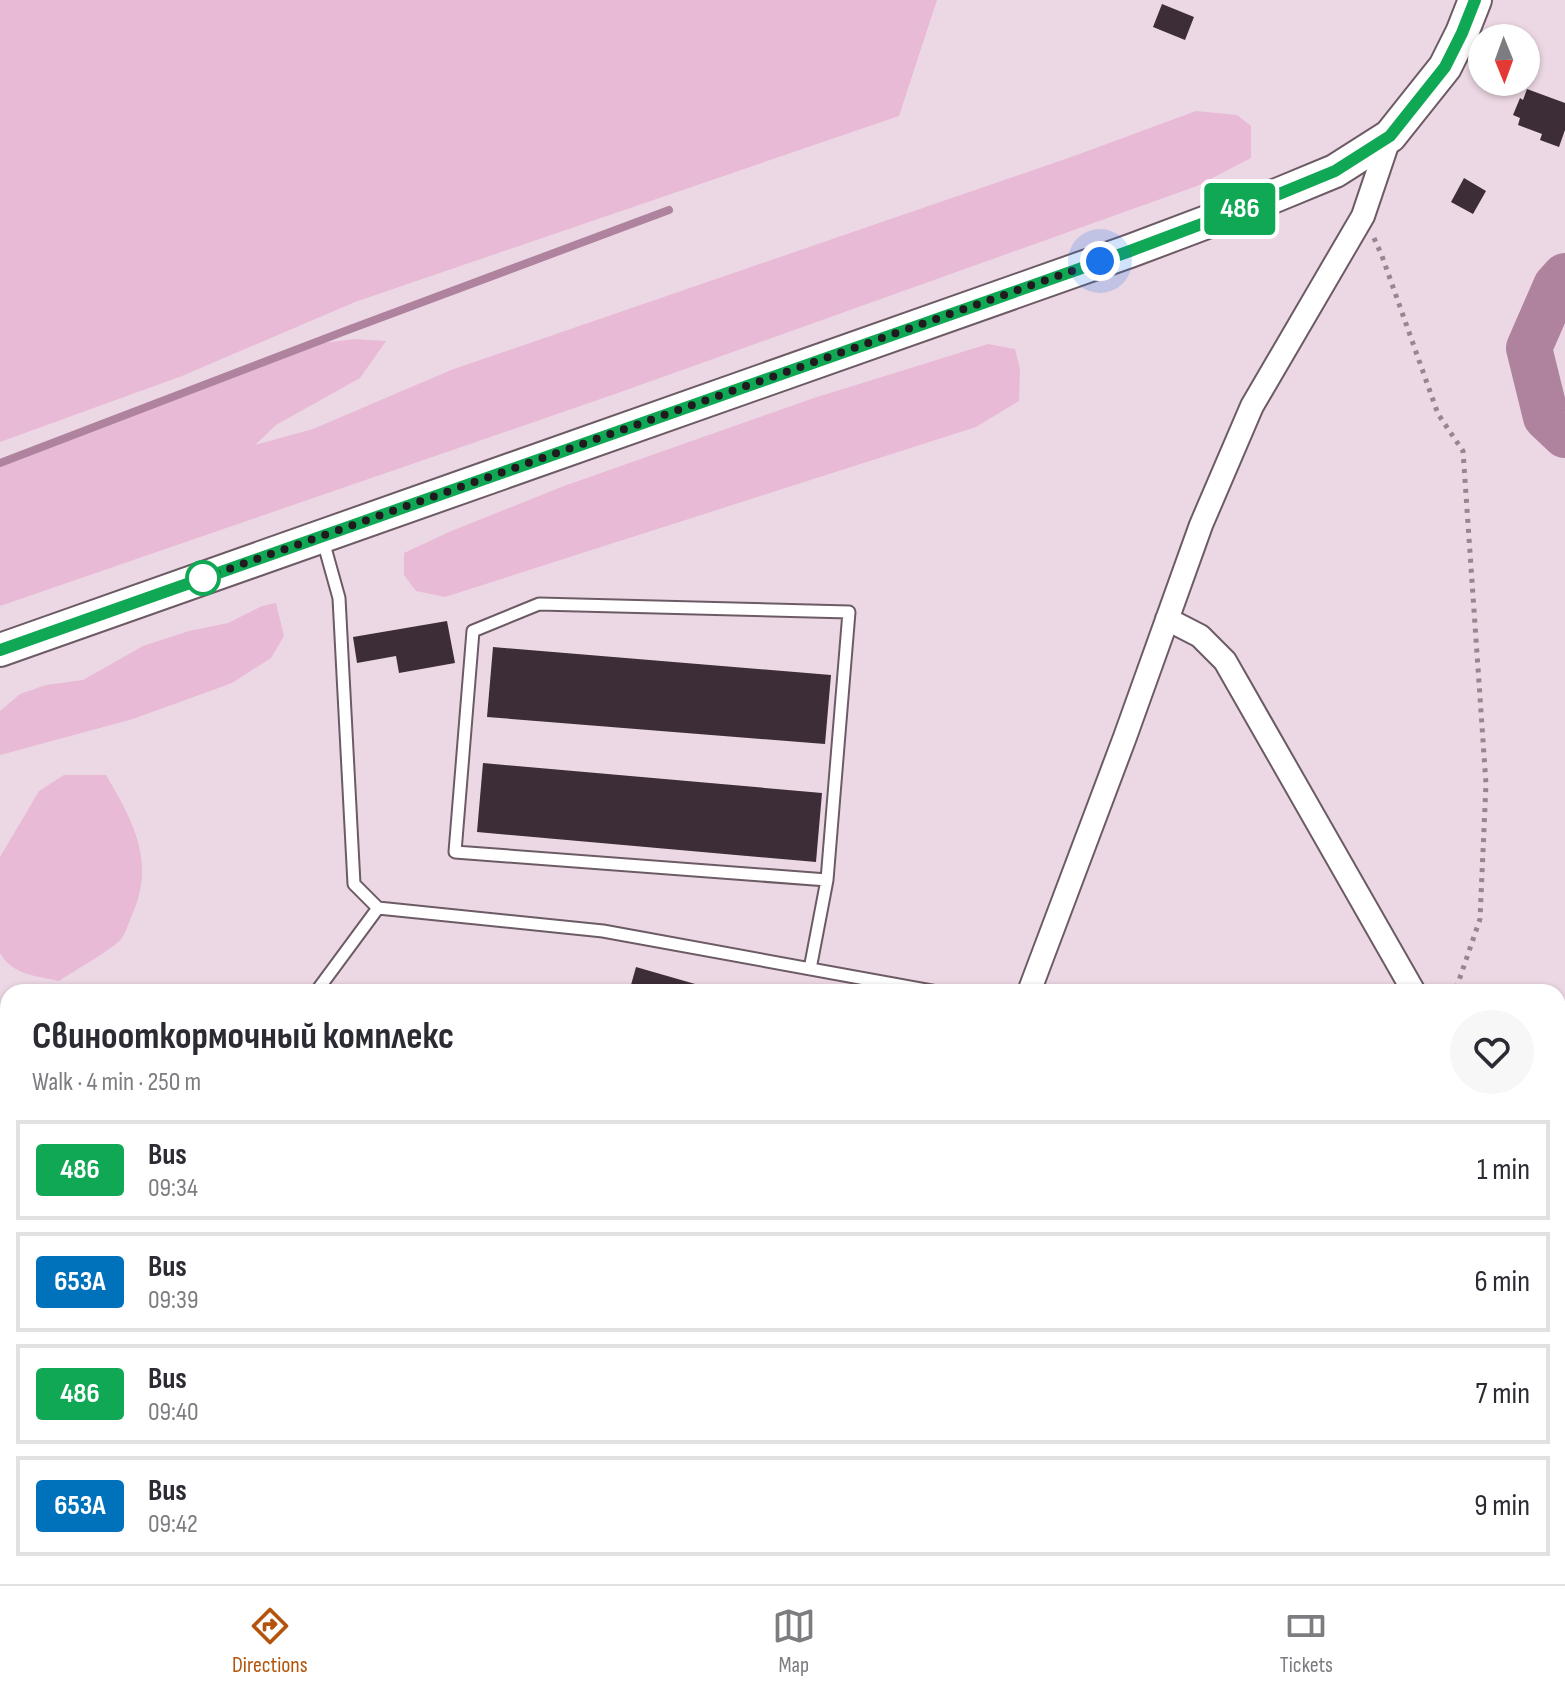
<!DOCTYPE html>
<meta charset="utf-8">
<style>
:root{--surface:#fff;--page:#f7f7f7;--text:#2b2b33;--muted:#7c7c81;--line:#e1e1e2;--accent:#b45309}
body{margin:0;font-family:"Sofia Sans Condensed",sans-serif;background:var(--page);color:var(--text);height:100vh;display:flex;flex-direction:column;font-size:30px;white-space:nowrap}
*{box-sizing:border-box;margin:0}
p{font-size:26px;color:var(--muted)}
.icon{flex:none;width:44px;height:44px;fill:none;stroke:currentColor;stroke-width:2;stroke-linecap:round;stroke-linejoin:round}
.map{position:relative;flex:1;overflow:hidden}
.panel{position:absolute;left:0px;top:984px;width:1566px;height:600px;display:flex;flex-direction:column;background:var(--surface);border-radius:24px 24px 0 0;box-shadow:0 2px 6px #0004}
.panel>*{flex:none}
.badge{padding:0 16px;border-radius:6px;font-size:28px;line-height:52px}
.needle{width:52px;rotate:179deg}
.buttons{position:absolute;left:1468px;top:24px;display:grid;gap:16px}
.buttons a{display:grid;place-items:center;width:72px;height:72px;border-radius:50%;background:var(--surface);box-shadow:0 2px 6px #0004;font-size:40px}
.you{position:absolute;width:40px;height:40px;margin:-20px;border:6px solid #fff;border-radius:50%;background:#1a73e8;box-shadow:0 0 0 12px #1a73e833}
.map>.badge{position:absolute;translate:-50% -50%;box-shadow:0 0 0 4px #fff}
.round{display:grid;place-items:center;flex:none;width:84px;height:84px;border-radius:42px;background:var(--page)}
.summary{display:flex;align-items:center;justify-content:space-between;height:136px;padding:0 32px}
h1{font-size:38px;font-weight:700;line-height:60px}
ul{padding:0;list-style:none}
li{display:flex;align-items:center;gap:24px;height:100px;margin:0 16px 12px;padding:0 16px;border:4px solid var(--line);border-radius:0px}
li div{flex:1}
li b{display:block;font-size:30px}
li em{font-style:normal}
li .badge{min-width:88px;font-weight:700;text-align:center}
.tab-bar{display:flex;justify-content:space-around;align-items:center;height:112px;border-top:2px solid var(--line);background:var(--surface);font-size:22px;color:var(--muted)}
.tab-bar a{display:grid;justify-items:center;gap:4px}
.tab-bar .on{color:var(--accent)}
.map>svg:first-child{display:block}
</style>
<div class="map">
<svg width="1565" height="1584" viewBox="0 0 1565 1584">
<rect width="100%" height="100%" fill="#ecd8e4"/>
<path fill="#e8bad6" d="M0 0H937L899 116 355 302 182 376 0 442Z
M1196 111 1237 115 1251 126V158L1197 186 615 394 0 606V463L245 367 309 345 354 339 386 341 360 378 276 425 255 445 313 429 451 370 1074 156Z
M988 344 1015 349 1020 369 1019 401 976 427 445 597 416 591 404 575V553L449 532 564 486 814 398Z
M276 603 284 636 271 658 232 683 133 719 0 755V711L20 694 46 685 83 680 143 646 189 631 228 623 262 606Z
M64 775H106C133 821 156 862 132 915 129 922 126 932 122 938 115 948 72 972 59 981 37 976 12 975 0 953V857L39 791Z"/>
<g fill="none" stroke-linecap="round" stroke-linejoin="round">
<path stroke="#af829e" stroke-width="8" d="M0 463 345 331 669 210"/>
<path stroke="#af829e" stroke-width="46" d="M1565 276 1556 286 1529 348 1546 417 1565 435"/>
</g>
<path fill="#3c2d36" d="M1162 4 1194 17 1185 40 1153 27Z
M1527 89 1565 103V130L1559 147 1540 140 1542 134 1518 125 1520 118 1513 115 1520 98 1523 100Z
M1464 178 1486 191 1473 214 1451 202Z
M447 621 455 663 399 673 396 656 357 663 353 637Z
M493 647 831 675 825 744 487 717Z
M483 763 822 793 816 862 477 832Z
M636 967 709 988 708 992H629Z
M556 985 575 991V992H554Z"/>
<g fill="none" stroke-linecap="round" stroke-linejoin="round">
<defs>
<path id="lane" d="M322 537 339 598 354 884 378 908 603 931 937 992
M810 969 827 880 849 612 539 604 473 631 455 852 827 880
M316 992 378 908
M1558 1362 1565 1365"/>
<path id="street" d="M1167 619 1200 636 1225 661 1414 992
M1029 992 1125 737 1201 525 1252 406 1363 216 1390 136
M833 1584 835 1576
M1440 1584V1576"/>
<path id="secondary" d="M0 650 1130 251 1260 202 1335 171 1390 136 1445 67 1462 33 1475 0"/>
</defs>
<use href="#lane" stroke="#6c5b65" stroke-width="15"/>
<use href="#street" stroke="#6c5b65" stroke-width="26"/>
<use href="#secondary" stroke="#6c5b65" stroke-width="36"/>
<path stroke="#95868f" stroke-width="5" stroke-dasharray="4 6" stroke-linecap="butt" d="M1374 238 1382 256 1438 414 1463 451 1486 784 1480 919 1455 992"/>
<use href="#lane" stroke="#fff" stroke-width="11"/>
<use href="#street" stroke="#fff" stroke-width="22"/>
<use href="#secondary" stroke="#fff" stroke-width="32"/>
</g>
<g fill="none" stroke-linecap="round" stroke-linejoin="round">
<defs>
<path id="line" d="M0 650 1130 251 1260 202 1335 171 1390 136 1445 67 1462 33 1475 0"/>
</defs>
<use href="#line" stroke="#fff" stroke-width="18"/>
<use href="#line" stroke="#10a855" stroke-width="12"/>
<path stroke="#211a1e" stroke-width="8" stroke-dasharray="0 14.4" d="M203 578 1100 261"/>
</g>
<circle fill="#fff" stroke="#10a855" stroke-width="4" cx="203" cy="578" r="16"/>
</svg>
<div class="buttons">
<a><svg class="needle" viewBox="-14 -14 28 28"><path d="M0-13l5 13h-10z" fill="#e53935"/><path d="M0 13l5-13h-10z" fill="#7c7c81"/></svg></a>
</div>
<div class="you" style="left:1100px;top:261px"></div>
<b class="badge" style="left:1240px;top:209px;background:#10a855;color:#fff">486</b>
<section class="panel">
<div class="summary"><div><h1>Свинооткормочный комплекс</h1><p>Walk · 4 min · 250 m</p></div><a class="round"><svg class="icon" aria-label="heart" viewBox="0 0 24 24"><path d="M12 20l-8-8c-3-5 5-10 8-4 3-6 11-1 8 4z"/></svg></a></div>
<ul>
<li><span class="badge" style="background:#10a855;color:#fff">486</span><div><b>Bus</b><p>09:34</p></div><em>1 min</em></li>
<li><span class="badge" style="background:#0072bc;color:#fff">653А</span><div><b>Bus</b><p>09:39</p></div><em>6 min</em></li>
<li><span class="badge" style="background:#10a855;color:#fff">486</span><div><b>Bus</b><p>09:40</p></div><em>7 min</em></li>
<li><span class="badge" style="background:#0072bc;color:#fff">653А</span><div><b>Bus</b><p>09:42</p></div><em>9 min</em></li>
</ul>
</section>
</div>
<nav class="tab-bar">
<a class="on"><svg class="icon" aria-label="directions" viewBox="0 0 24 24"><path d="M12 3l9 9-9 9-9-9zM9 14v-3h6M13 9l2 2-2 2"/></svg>Directions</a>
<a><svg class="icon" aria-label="map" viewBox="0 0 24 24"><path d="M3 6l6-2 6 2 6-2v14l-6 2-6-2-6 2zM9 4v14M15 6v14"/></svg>Map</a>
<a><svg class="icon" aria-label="tickets" viewBox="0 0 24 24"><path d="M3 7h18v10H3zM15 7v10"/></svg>Tickets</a>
</nav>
